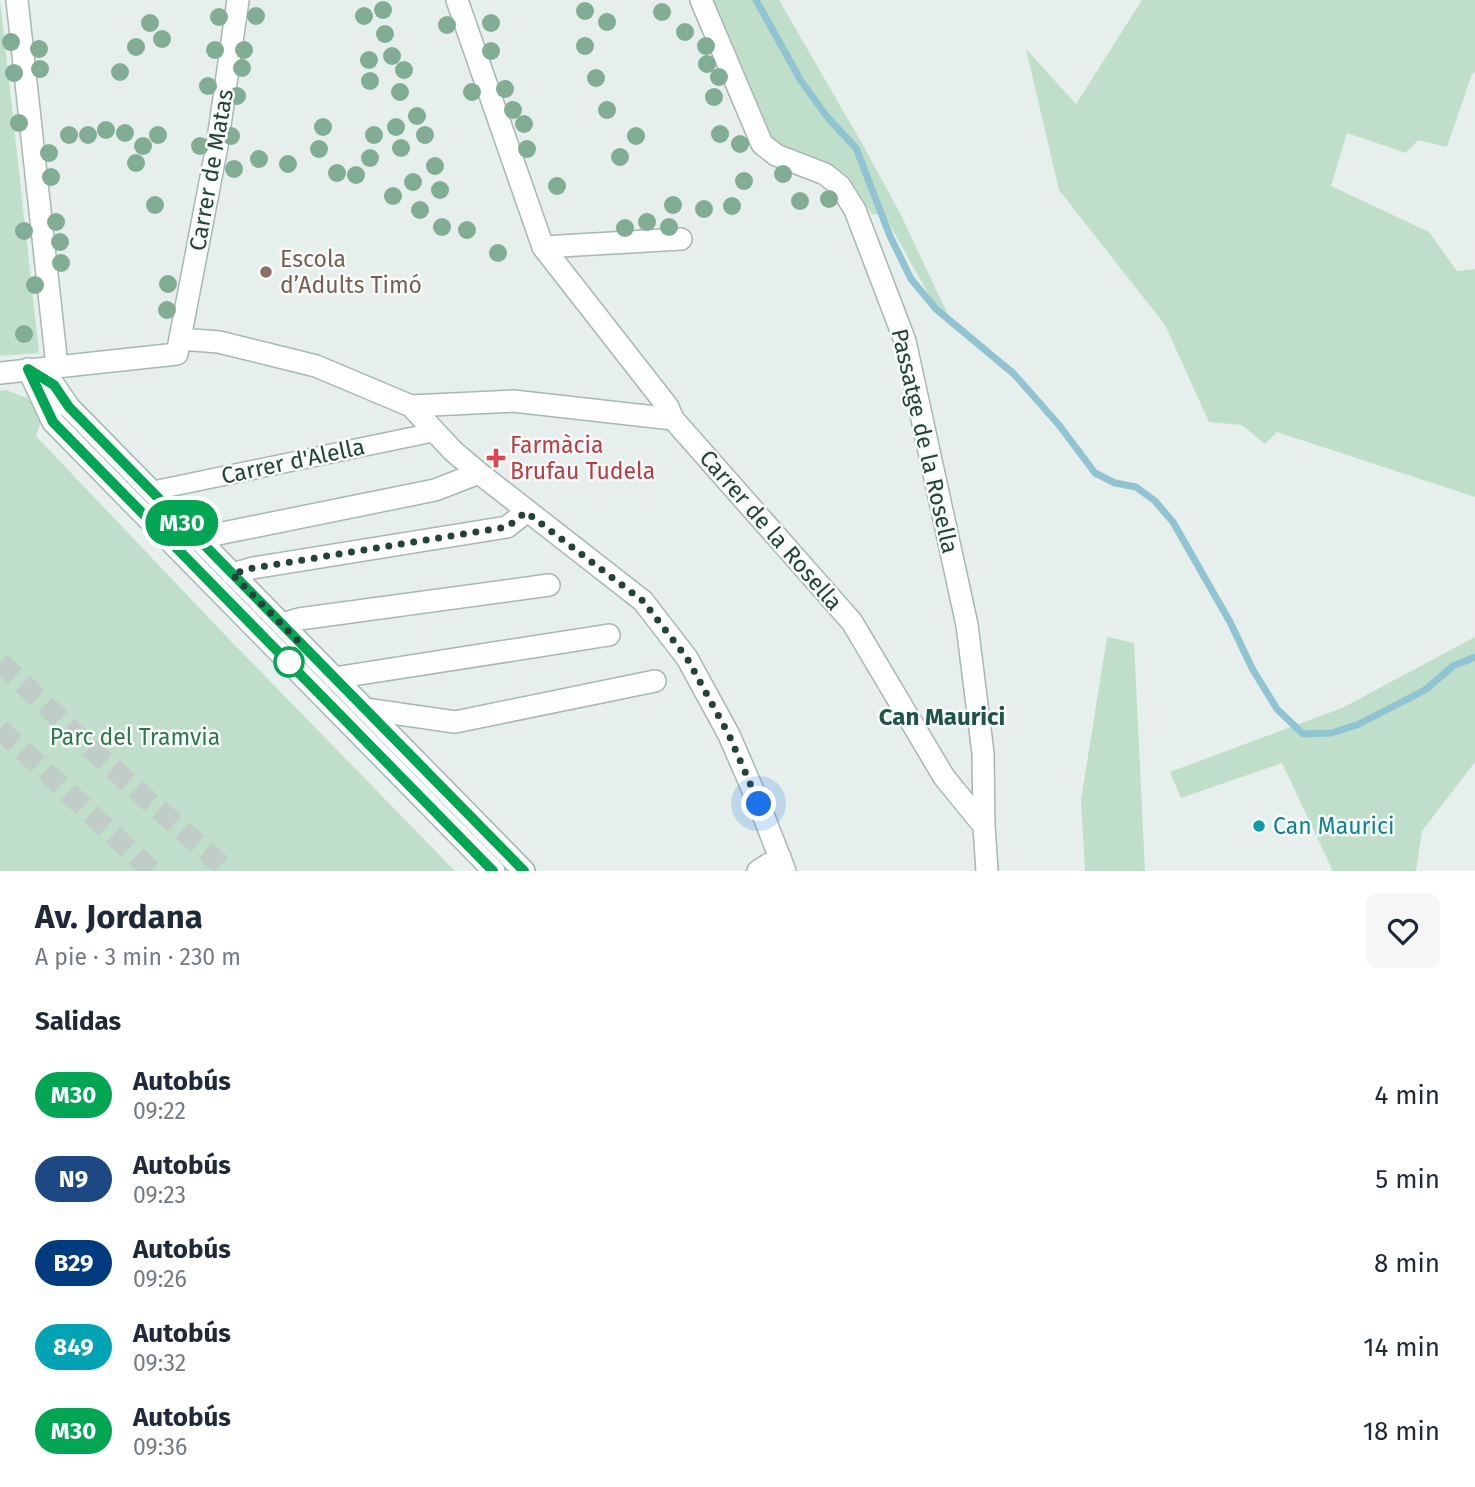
<!DOCTYPE html>
<html lang="es">
<meta charset="utf-8">
<style>
:root{--surface:#fff;--page:#f6f6f7;--text:#1f2937;--muted:#747a83}
body{margin:0;font-family:"Fira Sans",sans-serif;background:var(--page);color:var(--text);height:100vh;display:flex;flex-direction:column;font-size:26px;white-space:nowrap}
*{box-sizing:border-box;margin:0}
p{font-size:23px;color:var(--muted)}
.icon{flex:none;width:38px;height:38px;fill:none;stroke:currentColor;stroke-width:2;stroke-linecap:round;stroke-linejoin:round}
.map{position:relative;height:871px;overflow:hidden}
.panel{display:flex;flex-direction:column;background:var(--surface);flex:1}
.panel>*{flex:none}
.badge{padding:0 14px;border-radius:23px;font-size:24px;line-height:46px}
.you{position:absolute;width:35px;height:35px;margin:-18px;border:5px solid #fff;border-radius:50%;background:#1a73e8;box-shadow:0 0 0 10px #1a73e833}
.map>.badge{position:absolute;translate:-50% -50%;box-shadow:0 0 0 4px #fff}
h2{padding:0 35px;font-size:26px;line-height:63px}
.round{display:grid;place-items:center;flex:none;width:74px;height:74px;border-radius:10px;background:var(--page)}
.overview{display:flex;align-items:center;justify-content:space-between;height:119px;padding:0 35px}
h1{font-size:33px;font-weight:700;line-height:52px}
ul{padding:0;list-style:none}
li{display:flex;align-items:center;gap:21px;height:84px;padding:0 35px}
li div{flex:1}
li b{display:block;font-size:26px}
li em{font-style:normal}
li .badge{min-width:77px;font-weight:700;text-align:center}
.map>svg:first-child{display:block}
</style>
<div class="map">
<svg width="1475" height="871" viewBox="0 0 1475 871">
<rect width="100%" height="100%" fill="#e6efeb"/>
<path fill="#c0dfca" d="M0 0 39 353 0 356Z
M711 0H779L864 147 900 213 950 319 931 299 885 216 872 214 844 176 785 151 771 139Z
M1142 0H1475V71L1472 74 1447 147 1418 140 1406 153 1347 133 1331 186 1429 232 1457 271 1475 269V497L1277 432 1265 444 1242 425 1209 422 1165 325 1059 190 1026 49 1076 104Z
M6 390 27 398 43 415 36 436 226 636 455 871H0V391Z
M1107 637 1134 643 1145 871H1085L1081 800Z
M1475 637V762L1422 831 1416 871H1333L1282 763 1181 798 1170 772 1342 708Z"/>
<g fill="none" stroke-linecap="round" stroke-linejoin="round">
<path stroke="#90c4d2" stroke-width="7" d="M756 0 801 81 828 118 856 148 890 236 911 279 936 309 1014 374 1059 425 1095 473 1115 483 1136 487 1155 501 1173 522 1230 622 1253 670 1277 709 1303 734 1331 733 1357 725 1425 690 1453 666 1475 657"/>
<path stroke="#bfccc8" stroke-width="21" stroke-dasharray="21 10" stroke-linecap="butt" d="M0 662 103 760 228 871
M0 729 152 871"/>
<defs>
<path id="pedestrian" d="M151 491 435 432"/>
<path id="minor" d="M17 0 57 366
M457 0 543 247 668 407 673 419
M701 0 762 144 776 155 825 174 840 186 855 210 905 341 967 625 983 753 984 826
M543 247 681 239
M180 339 219 342 316 366 411 406 453 451 479 473 643 601 687 658 729 735 759 804 785 871
M28 369 54 385 69 407 524 871
M28 369 53 422 494 871
M0 373 177 354 217 146 238 0
M411 406 513 401 673 419 852 622 944 777 984 826 987 871
M199 539 218 534 435 490 479 473
M232 574 253 568 507 527 526 512
M282 624 299 619 549 585
M334 678 609 635
M365 709 455 722 655 681
M758 871 780 857"/>
</defs>
<use href="#pedestrian" stroke="#a8b7b3" stroke-width="21"/>
<use href="#minor" stroke="#a8b7b3" stroke-width="24"/>
<use href="#pedestrian" stroke="#fff" stroke-width="18"/>
<use href="#minor" stroke="#fff" stroke-width="21"/>
</g>
<g fill="#81ad95">
<circle cx="383" cy="10" r="9"/>
<circle cx="585" cy="11" r="9"/>
<circle cx="662" cy="12" r="9"/>
<circle cx="256" cy="16" r="9"/>
<circle cx="364" cy="16" r="9"/>
<circle cx="219" cy="17" r="9"/>
<circle cx="607" cy="22" r="9"/>
<circle cx="150" cy="23" r="9"/>
<circle cx="491" cy="23" r="9"/>
<circle cx="447" cy="25" r="9"/>
<circle cx="685" cy="32" r="9"/>
<circle cx="385" cy="34" r="9"/>
<circle cx="162" cy="39" r="9"/>
<circle cx="11" cy="42" r="9"/>
<circle cx="585" cy="46" r="9"/>
<circle cx="706" cy="46" r="9"/>
<circle cx="136" cy="47" r="9"/>
<circle cx="39" cy="49" r="9"/>
<circle cx="215" cy="50" r="9"/>
<circle cx="244" cy="50" r="9"/>
<circle cx="491" cy="51" r="9"/>
<circle cx="392" cy="56" r="9"/>
<circle cx="369" cy="60" r="9"/>
<circle cx="707" cy="64" r="9"/>
<circle cx="242" cy="68" r="9"/>
<circle cx="40" cy="69" r="9"/>
<circle cx="404" cy="70" r="9"/>
<circle cx="120" cy="72" r="9"/>
<circle cx="14" cy="73" r="9"/>
<circle cx="719" cy="77" r="9"/>
<circle cx="596" cy="78" r="9"/>
<circle cx="370" cy="81" r="9"/>
<circle cx="208" cy="86" r="9"/>
<circle cx="505" cy="89" r="9"/>
<circle cx="400" cy="92" r="9"/>
<circle cx="472" cy="92" r="9"/>
<circle cx="237" cy="96" r="9"/>
<circle cx="714" cy="97" r="9"/>
<circle cx="513" cy="110" r="9"/>
<circle cx="607" cy="110" r="9"/>
<circle cx="417" cy="116" r="9"/>
<circle cx="19" cy="123" r="9"/>
<circle cx="524" cy="124" r="9"/>
<circle cx="323" cy="127" r="9"/>
<circle cx="396" cy="127" r="9"/>
<circle cx="106" cy="130" r="9"/>
<circle cx="125" cy="133" r="9"/>
<circle cx="720" cy="134" r="9"/>
<circle cx="69" cy="135" r="9"/>
<circle cx="88" cy="135" r="9"/>
<circle cx="158" cy="135" r="9"/>
<circle cx="374" cy="135" r="9"/>
<circle cx="425" cy="135" r="9"/>
<circle cx="231" cy="136" r="9"/>
<circle cx="636" cy="136" r="9"/>
<circle cx="740" cy="144" r="9"/>
<circle cx="143" cy="146" r="9"/>
<circle cx="200" cy="146" r="9"/>
<circle cx="401" cy="148" r="9"/>
<circle cx="319" cy="149" r="9"/>
<circle cx="527" cy="149" r="9"/>
<circle cx="49" cy="153" r="9"/>
<circle cx="620" cy="157" r="9"/>
<circle cx="370" cy="158" r="9"/>
<circle cx="259" cy="159" r="9"/>
<circle cx="136" cy="163" r="9"/>
<circle cx="288" cy="164" r="9"/>
<circle cx="435" cy="166" r="9"/>
<circle cx="234" cy="169" r="9"/>
<circle cx="337" cy="173" r="9"/>
<circle cx="783" cy="174" r="9"/>
<circle cx="356" cy="175" r="9"/>
<circle cx="51" cy="177" r="9"/>
<circle cx="744" cy="181" r="9"/>
<circle cx="413" cy="182" r="9"/>
<circle cx="557" cy="186" r="9"/>
<circle cx="440" cy="190" r="9"/>
<circle cx="393" cy="196" r="9"/>
<circle cx="829" cy="199" r="9"/>
<circle cx="800" cy="201" r="9"/>
<circle cx="155" cy="205" r="9"/>
<circle cx="673" cy="205" r="9"/>
<circle cx="732" cy="206" r="9"/>
<circle cx="704" cy="209" r="9"/>
<circle cx="420" cy="210" r="9"/>
<circle cx="56" cy="222" r="9"/>
<circle cx="647" cy="222" r="9"/>
<circle cx="442" cy="227" r="9"/>
<circle cx="669" cy="227" r="9"/>
<circle cx="625" cy="228" r="9"/>
<circle cx="467" cy="230" r="9"/>
<circle cx="24" cy="231" r="9"/>
<circle cx="60" cy="242" r="9"/>
<circle cx="498" cy="253" r="9"/>
<circle cx="61" cy="263" r="9"/>
<circle cx="168" cy="284" r="9"/>
<circle cx="35" cy="285" r="9"/>
<circle cx="167" cy="310" r="9"/>
<circle cx="24" cy="334" r="9"/>
</g>
<g fill="none" stroke-linecap="round" stroke-linejoin="round">
<defs>
<path id="line" d="M493 871 53 422 28 369 54 385 69 407 524 871"/>
</defs>
<use href="#line" stroke="#fff" stroke-width="16"/>
<use href="#line" stroke="#00a651" stroke-width="10"/>
<path stroke="#25413b" stroke-width="7" stroke-dasharray="0 12.6" d="M289 662 299 642 232 574 253 568 507 527 526 512 643 601 687 658 729 735 759 804"/>
</g>
<circle fill="#8d6e63" stroke="#f7fbf9" stroke-width="2.5" cx="266" cy="272" r="7"/>
<path fill="#e0444e" stroke="#f7fbf9" stroke-width="2.5" d="M492.5 447.5h7v7h7v7h-7v7h-7v-7h-7v-7h7z"/>
<circle fill="#fff" stroke="#00a651" stroke-width="3.5" cx="289" cy="662" r="14"/>
<circle fill="#0f9aa8" stroke="#f7fbf9" stroke-width="2.5" cx="1259" cy="826" r="7"/>
<g text-anchor="middle" stroke-width="5" stroke-linejoin="round" paint-order="stroke">
<g font-size="23" fill="#25413b" stroke="#f7fbf9">
<text transform="translate(211 170) rotate(-80)" y="8">Carrer de Matas</text>
<text transform="translate(925 441) rotate(77)" y="8">Passatge de la Rosella</text>
<text transform="translate(293 461) rotate(-12)" y="8">Carrer d'Alella</text>
<text transform="translate(771 530) rotate(49)" y="8">Carrer de la Rosella</text>
</g>
<g font-size="23" fill="#785e54" stroke="#f7fbf9" text-anchor="start">
<text x="280" y="267">Escola<tspan x="280" dy="26">d’Adults Timó</tspan></text>
</g>
<g font-size="23" fill="#be3a42" stroke="#f7fbf9" text-anchor="start">
<text x="510" y="453">Farmàcia<tspan x="510" dy="26">Brufau Tudela</tspan></text>
</g>
<g font-size="23" fill="#2f774f" stroke="#f7fbf9">
<text x="135" y="745">Parc del Tramvia</text>
</g>
<g font-size="23" fill="#0d838f" stroke="#f7fbf9" text-anchor="start">
<text x="1273" y="834">Can Maurici</text>
</g>
<g font-size="24" font-weight="bold" fill="#20534a" stroke="#f7fbf9">
<text x="942" y="725">Can Maurici</text>
</g>
</g>
</svg>
<div class="you" style="left:759px;top:804px"></div>
<b class="badge" style="left:182px;top:523px;background:#00a651;color:#fff">M30</b>
</div>
<section class="panel">
<div class="overview"><div><h1>Av. Jordana</h1><p>A pie · 3 min · 230 m</p></div><a class="round"><svg class="icon" aria-label="heart" viewBox="0 0 24 24"><path d="M12 20l-8-8c-3-5 5-10 8-4 3-6 11-1 8 4z"/></svg></a></div>
<h2>Salidas</h2>
<ul>
<li><span class="badge" style="background:#00a651;color:#fff">M30</span><div><b>Autobús</b><p>09:22</p></div><em>4 min</em></li>
<li><span class="badge" style="background:#1c4883;color:#fff">N9</span><div><b>Autobús</b><p>09:23</p></div><em>5 min</em></li>
<li><span class="badge" style="background:#003b80;color:#fff">B29</span><div><b>Autobús</b><p>09:26</p></div><em>8 min</em></li>
<li><span class="badge" style="background:#00a3b4;color:#fff">849</span><div><b>Autobús</b><p>09:32</p></div><em>14 min</em></li>
<li><span class="badge" style="background:#00a651;color:#fff">M30</span><div><b>Autobús</b><p>09:36</p></div><em>18 min</em></li>
</ul>
</section>
